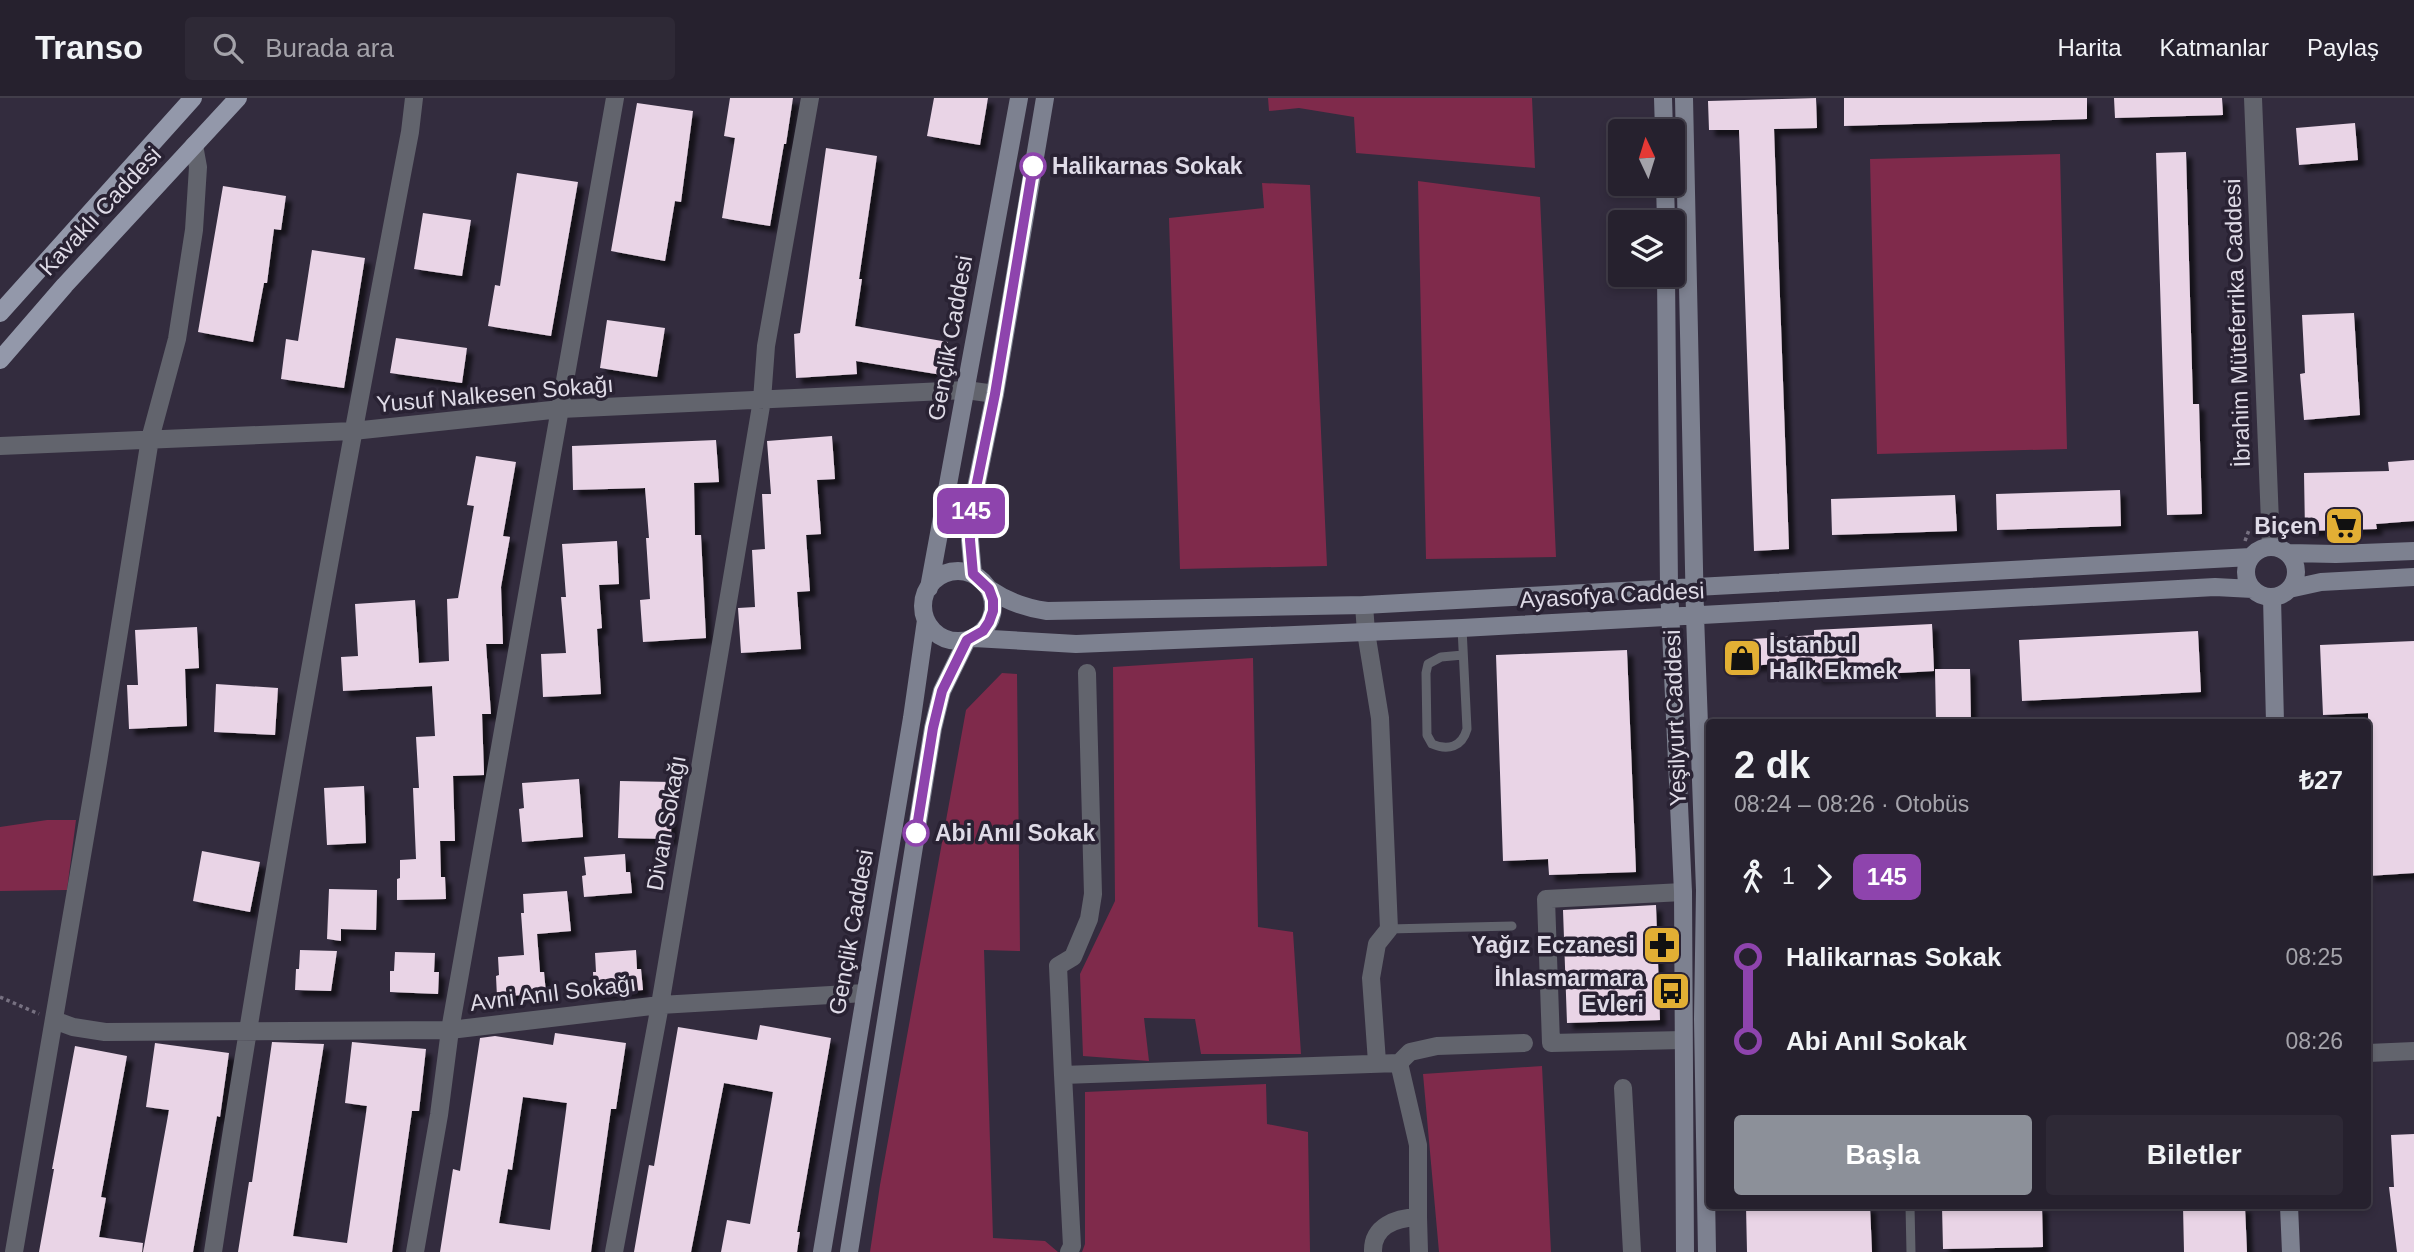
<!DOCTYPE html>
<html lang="tr">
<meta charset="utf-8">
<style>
:root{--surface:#26212e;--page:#2e2936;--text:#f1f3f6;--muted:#a4a3aa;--line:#423e4a;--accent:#8c9099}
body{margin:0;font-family:Arial,sans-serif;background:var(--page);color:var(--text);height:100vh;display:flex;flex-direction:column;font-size:26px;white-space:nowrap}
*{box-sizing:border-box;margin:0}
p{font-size:23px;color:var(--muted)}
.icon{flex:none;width:38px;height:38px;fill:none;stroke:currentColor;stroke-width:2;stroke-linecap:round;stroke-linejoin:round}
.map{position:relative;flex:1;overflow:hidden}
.panel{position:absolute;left:1706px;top:621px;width:665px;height:490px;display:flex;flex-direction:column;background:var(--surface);border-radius:7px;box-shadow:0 4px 10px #0003,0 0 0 2px var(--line)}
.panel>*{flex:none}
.badge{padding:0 14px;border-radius:10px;font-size:24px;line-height:46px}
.needle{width:46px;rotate:356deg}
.buttons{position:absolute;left:1608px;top:21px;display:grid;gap:14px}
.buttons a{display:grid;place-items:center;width:77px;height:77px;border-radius:7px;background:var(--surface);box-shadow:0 4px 10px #0003,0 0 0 2px var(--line);font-size:35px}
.map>.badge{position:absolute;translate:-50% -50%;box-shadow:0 0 0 4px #fff}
.legs{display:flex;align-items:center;gap:10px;height:77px;padding:0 28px;font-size:23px}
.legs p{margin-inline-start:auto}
.headline{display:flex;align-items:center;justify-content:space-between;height:119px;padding:0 28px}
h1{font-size:38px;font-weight:700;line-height:52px}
.action{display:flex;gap:14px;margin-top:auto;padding:14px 28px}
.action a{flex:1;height:80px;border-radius:7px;background:var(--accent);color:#fff;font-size:28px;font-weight:700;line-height:80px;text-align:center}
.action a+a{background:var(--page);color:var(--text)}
ul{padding:0 28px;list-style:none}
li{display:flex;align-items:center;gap:24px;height:84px;font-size:26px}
li i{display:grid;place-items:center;width:10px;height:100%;margin:0 9px;background:currentColor}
li i::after{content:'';width:18px;height:18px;margin:-9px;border:5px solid;border-radius:50%;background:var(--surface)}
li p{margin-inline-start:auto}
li:first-child i{background:linear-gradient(#0000 50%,currentColor 0)}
li:last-child i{background:linear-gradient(currentColor 50%,#0000 0)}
header{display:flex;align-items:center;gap:42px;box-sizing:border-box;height:98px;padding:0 35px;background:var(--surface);border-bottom:2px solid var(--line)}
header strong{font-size:33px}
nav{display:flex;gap:38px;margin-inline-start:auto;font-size:24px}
.search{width:490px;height:63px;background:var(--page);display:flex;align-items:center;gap:18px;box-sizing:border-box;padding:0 24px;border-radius:7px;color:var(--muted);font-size:26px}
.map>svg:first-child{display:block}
</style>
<header>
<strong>Transo</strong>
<div class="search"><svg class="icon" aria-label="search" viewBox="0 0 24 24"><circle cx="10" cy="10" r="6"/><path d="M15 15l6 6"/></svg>Burada ara</div>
<nav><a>Harita</a><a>Katmanlar</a><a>Paylaş</a></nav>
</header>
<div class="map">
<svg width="2414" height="1154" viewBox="0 0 2414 1154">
<defs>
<filter id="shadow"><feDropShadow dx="6" dy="6" stdDeviation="2" flood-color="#0009"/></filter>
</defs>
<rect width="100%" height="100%" fill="#332c3e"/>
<path fill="#7f2a4b" d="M1268 0H1532L1535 70 1356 55 1354 19 1299 10 1269 13Z
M2060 56 2067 351 1877 356 1870 61Z
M1418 83 1540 99 1556 459 1426 461Z
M1262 85 1310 87 1327 468 1180 471 1169 120 1264 110Z
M1253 560 1258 829 1293 834 1301 956H1201L1195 921 1144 920 1149 963 1083 958 1080 876 1115 803 1113 569Z
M1002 575 1017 576 1020 853 984 852 993 1140 1045 1143 1058 1154H870L880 1087 966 612Z
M47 722H76L67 792 0 793V729Z
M1542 968 1551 1154H1439L1423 976Z
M1266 986 1267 1026 1308 1034 1310 1154H1082L1085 1146V994Z"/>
<path fill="#e9d4e6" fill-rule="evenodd" filter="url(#shadow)" d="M730 0H793L786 46H784L770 128 722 120 735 40 724 38Z
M934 0H988L980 47 927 38Z
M1816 0 1817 30 1774 31 1789 451 1754 453 1739 32H1709L1708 3Z
M1844 0H2087V21L1844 28Z
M2114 0H2222L2223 17 2115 20Z
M637 5 693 13 681 104 675 103 665 163 611 153Z
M2355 25 2358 62 2299 67 2296 30Z
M826 50 877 58 859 181H862L855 228 948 244 942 277 856 263 857 276 796 280 794 236 800 235Z
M2186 54 2193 306H2199L2202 416 2167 417 2156 55Z
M517 75 578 84 551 238 488 228 495 187 500 188Z
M223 88 286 98 281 132 274 131 267 185H264L253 244 198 234Z
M423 115 471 122 462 178 414 171Z
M312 152 365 160 344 290 281 281 286 241 298 243Z
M2354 215 2360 317 2304 322 2300 276 2305 275 2302 217Z
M607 222 665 230 657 279 600 270Z
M396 240 467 250 462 285 390 275Z
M832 338 835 381 817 382 821 436 806 437 810 493 797 494 801 551 741 555 738 510 755 509 752 452 765 451 762 396H771L767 343Z
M716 342 719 384 694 385 695 437H701L706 540 643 544 640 502 650 501 646 440H649L645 390 573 392 572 348Z
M476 358 516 364 503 438 510 439 501 489 503 546H486L491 616H482L484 674V677L453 678 455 743H440L441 779H445L446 801 397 802V781L400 780V762L416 761 413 690H419L416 639 435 638 432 588 343 593 341 559 358 558 355 506 415 502 419 565 449 563 447 501 458 500 474 408 467 407Z
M2414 362V423L2376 426 2377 431 2305 433 2304 375 2389 373 2388 364Z
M2120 392 2121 428 1997 432 1996 396Z
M1955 397 1957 433 1832 437 1831 401Z
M617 443 619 486 599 487 602 530 597 531 601 596 543 599 541 556 566 555 561 499H566L562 446Z
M1932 526 1934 573 1816 580 1815 562 1752 568V572L1731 574 1732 548 1752 547V541L1814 537V532Z
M197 529 199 570 185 571 187 628 129 631 127 587H138L135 532Z
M2198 533 2201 594 2022 603 2019 542Z
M2414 543V775L2368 778V615L2323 617 2320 547Z
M1627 552 1636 774 1549 777 1548 761 1503 763 1496 557Z
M1935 571H1970L1971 625H1936Z
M216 586 278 590 275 637 214 634Z
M579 681 583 739 522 744 519 711 524 710 522 685Z
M620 683 672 684 671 741 618 740Z
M364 688 366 745 327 747 324 690Z
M202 753 260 764 250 814 193 803Z
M625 756 626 774H630L632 795 584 799 582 778 586 777 584 759Z
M329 791 377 792 376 832 341 831V843L327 841Z
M567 793 571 833 537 836 540 874H544L546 895 497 899 496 878 499 877 498 859 524 857 521 815H524L523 796Z
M1656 807 1660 922 1567 925 1563 812Z
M300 852 337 853 331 893 295 892 296 871H299Z
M636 852 637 871H641L643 892 594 896 593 874H596L595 855Z
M395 854 435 855 434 874H439L438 896 390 894V873H394Z
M760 927 831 940 797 1134H800L797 1154H721L727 1122 750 1126 773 994 724 985 691 1154H634L649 1067 654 1068 678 929 757 942Z
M555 935 626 945 616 1011H611L591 1154H440L453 1071 460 1073 480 940 495 938 553 947ZM523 999 567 1005 550 1132 499 1125 508 1071 512 1072Z
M272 944 324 946 293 1138 347 1145 367 1008 345 1005 352 944 426 951 419 1013H412L392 1154H238L249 1084H252Z
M155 945 229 955 220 1019 217 1018 193 1154H143L169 1012 146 1009Z
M75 948 127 958 101 1099 106 1100 99 1139 143 1145 142 1154H39L54 1071H52Z
M2414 1036V1154H2397L2389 1089H2394L2391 1037Z
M1746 1108H1870L1872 1154H1747Z
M1942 1108H2042L2043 1149 1943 1151Z
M2183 1108H2245L2247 1154H2184Z"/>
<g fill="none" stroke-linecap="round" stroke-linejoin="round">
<path stroke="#777181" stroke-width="3.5" stroke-dasharray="3.5 3.5" stroke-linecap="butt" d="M2245 443 2249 432
M0 899 39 916"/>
<path stroke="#62646d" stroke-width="9" d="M1462 530 1467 631C1462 649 1448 653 1432 646L1427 637 1426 575 1428 566 1441 559 1463 557
M1389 831 1512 828
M1910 1108 1911 1154"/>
<path stroke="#62646d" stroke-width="18" d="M2253 0 2271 449
M0 348 353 333 561 311 966 292 995 296
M1364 507 1366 534 1380 620 1389 831 1377 846 1371 880 1377 964
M1683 794 1546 801 1551 945 1683 942
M54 922 73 929 105 934 450 932 660 907 865 895
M2368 955 2414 953
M1063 977 1058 868 1073 859 1089 821 1093 796 1087 575
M1623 990 1632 1154
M1418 1119 1419 1154
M14 1154 98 664 150 341 177 241 194 132 198 69 194 47
M213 1154C270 779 339 406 410 34L414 0
M415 1154 439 1017 450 932 615 0
M614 1154 660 907 762 302 766 248 810 0
M1069 1154 1072 1148 1063 977 1399 965 1410 954 1437 948 1524 945
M1373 1154C1372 1128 1396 1120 1418 1119V1047L1399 965"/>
<path stroke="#7d8190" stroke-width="18" d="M1663 0 1664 33
M1684 0 1695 517 1705 792 1703 921 1707 1154
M1665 86 1666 124
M1666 177 1669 489 1683 794 1685 1154
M2246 474a25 25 0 1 1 50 0a25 25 0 1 1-50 0Z
M2289 455 2336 456 2414 453
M923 508a35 35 0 1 1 70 0a35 35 0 1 1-70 0Z
M973 476 970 442 971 414 995 296 1045 0
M929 490 1019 0
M989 491C1008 504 1025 510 1047 513L1364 507 2251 459
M2289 491 2321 484 2414 479
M2272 499 2275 625
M974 540 1076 546 1462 530 2215 489 2253 491
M2289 1108 2291 1154
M822 1154 912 620 926 522
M849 1154 933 630 942 593 967 542"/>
<path stroke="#9398aa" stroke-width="18" d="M0 215 193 0
M0 262 65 187 238 0"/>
</g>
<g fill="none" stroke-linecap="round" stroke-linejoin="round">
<defs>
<path id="line-1" d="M916 735 933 630 942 593 967 542 983 533 989 524 993 513V502L989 491 973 476 970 442 971 414 995 296 1033 68"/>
</defs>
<use href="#line-1" stroke="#fff" stroke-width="16"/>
<use href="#line-1" stroke="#8e44ad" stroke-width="10"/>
</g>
<defs>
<symbol id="supermarket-square" viewBox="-11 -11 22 22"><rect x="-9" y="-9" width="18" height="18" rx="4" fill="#e2af34" stroke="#292233"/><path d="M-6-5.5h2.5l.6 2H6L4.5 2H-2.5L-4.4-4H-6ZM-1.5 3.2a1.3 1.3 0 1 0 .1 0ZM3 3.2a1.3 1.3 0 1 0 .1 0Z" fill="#111"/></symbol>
<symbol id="shop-square" viewBox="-11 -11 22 22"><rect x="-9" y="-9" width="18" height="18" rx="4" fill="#e2af34" stroke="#292233"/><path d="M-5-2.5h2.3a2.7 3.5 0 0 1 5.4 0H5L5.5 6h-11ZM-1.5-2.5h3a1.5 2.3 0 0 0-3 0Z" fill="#111"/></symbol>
<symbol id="pharmacy-square" viewBox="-11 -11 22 22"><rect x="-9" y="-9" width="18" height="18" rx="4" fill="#e2af34" stroke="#292233"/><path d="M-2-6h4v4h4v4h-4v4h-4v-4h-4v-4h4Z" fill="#111"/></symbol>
<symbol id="bus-square" viewBox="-11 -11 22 22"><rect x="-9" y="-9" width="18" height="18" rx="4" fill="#e2af34" stroke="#292233"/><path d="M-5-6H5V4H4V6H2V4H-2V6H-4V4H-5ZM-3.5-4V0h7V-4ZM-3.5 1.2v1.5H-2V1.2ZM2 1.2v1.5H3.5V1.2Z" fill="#111"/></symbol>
</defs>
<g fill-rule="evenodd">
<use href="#supermarket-square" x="2322" y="406" width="44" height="44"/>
<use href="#shop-square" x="1720" y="538" width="44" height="44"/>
<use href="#pharmacy-square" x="1640" y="825" width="44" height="44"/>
<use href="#bus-square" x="1649" y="871" width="44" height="44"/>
</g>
<g fill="#fff" stroke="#8e44ad" stroke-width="3.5">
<circle cx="1033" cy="68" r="12"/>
<circle cx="916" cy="735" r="12"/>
</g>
<g text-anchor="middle" stroke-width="7" stroke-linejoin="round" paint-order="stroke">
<g font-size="23" font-weight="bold" fill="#dfdbe7" stroke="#292233" text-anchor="start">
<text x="1052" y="76">Halikarnas Sokak</text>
<text x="935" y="743">Abi Anıl Sokak</text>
</g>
<g font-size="23" fill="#dfdbe7" stroke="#292233">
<text transform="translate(100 113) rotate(-47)" y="8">Kavaklı Caddesi</text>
<text transform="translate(2237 225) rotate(-92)" y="8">İbrahim Müteferrika Caddesi</text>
<text transform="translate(950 240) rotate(-80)" y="8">Gençlik Caddesi</text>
<text transform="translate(495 296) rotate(-5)" y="8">Yusuf Nalkesen Sokağı</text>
<text transform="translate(1612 497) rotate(-3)" y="8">Ayasofya Caddesi</text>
<text transform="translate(1675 620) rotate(-92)" y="8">Yeşilyurt Caddesi</text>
<text transform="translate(666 725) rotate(-80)" y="8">Divan Sokağı</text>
<text transform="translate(851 834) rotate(-80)" y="8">Gençlik Caddesi</text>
<text transform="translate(553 895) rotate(-7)" y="8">Avni Anıl Sokağı</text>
</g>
<g font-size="23" font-weight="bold" fill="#dfdbe7" stroke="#292233" text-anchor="end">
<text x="2317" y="436">Biçen</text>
<text x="1769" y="555" text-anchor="start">İstanbul<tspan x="1769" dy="26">Halk Ekmek</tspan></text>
<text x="1635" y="855">Yağız Eczanesi</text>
<text x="1644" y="888">İhlasmarmara<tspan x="1644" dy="26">Evleri</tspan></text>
</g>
</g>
</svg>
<div class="buttons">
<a><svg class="needle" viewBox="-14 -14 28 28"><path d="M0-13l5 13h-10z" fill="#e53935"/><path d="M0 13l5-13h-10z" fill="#a4a3aa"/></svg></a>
<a><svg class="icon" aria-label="layers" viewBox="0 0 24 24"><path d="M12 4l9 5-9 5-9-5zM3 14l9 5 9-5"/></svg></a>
</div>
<b class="badge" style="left:971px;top:413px;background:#8e44ad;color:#fff">145</b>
<section class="panel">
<div class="headline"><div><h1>2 dk</h1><p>08:24 – 08:26 · Otobüs</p></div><b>₺27</b></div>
<div class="legs"><svg class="icon" aria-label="walk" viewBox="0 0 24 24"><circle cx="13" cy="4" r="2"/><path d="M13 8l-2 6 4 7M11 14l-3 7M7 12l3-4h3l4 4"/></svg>1<svg class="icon" aria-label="forward" viewBox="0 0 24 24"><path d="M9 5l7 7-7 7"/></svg><b class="badge" style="background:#8e44ad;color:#fff">145</b></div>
<ul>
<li><i style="color:#8e44ad"></i><b>Halikarnas Sokak</b><p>08:25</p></li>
<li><i style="color:#8e44ad"></i><b>Abi Anıl Sokak</b><p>08:26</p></li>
</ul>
<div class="action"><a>Başla</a><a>Biletler</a></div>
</section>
</div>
